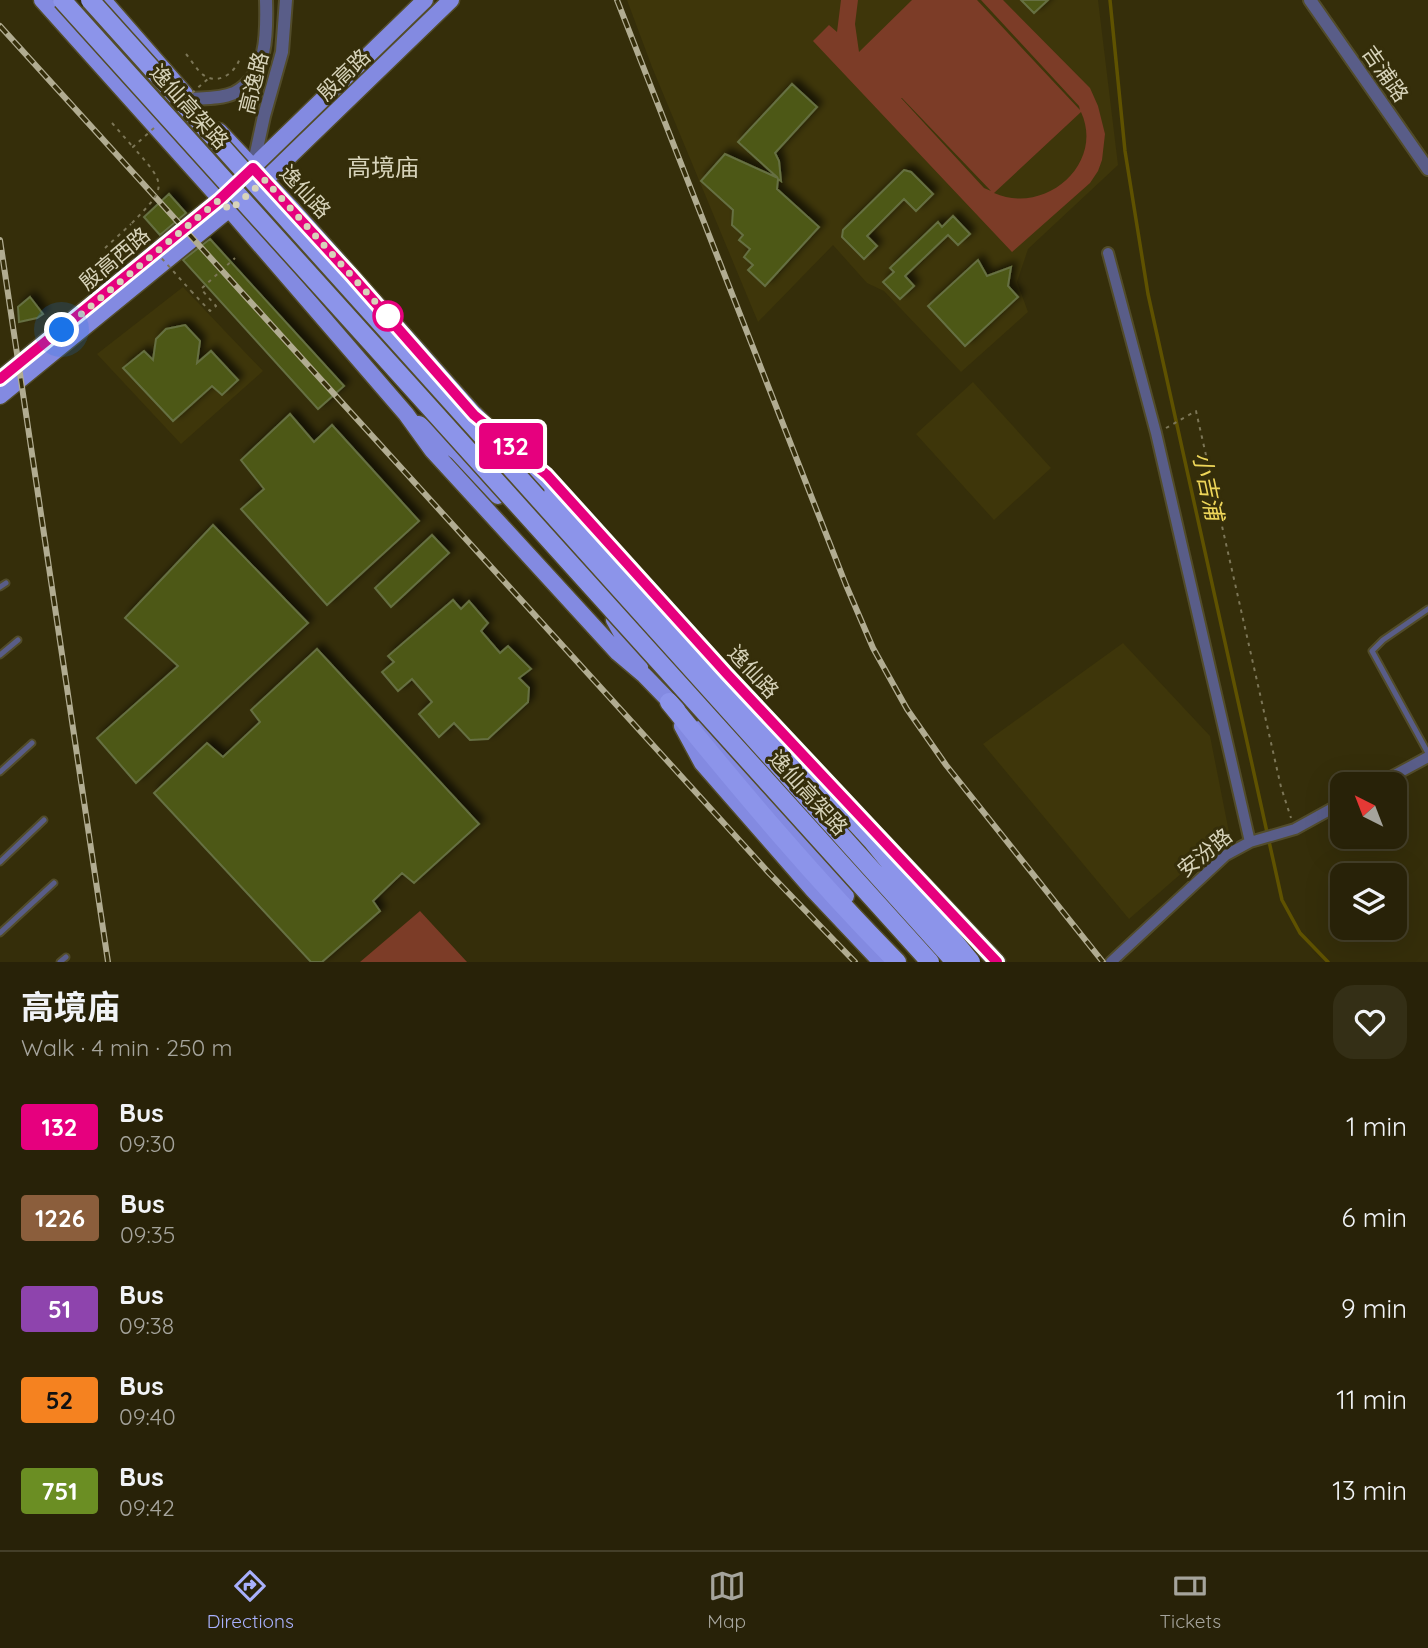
<!DOCTYPE html>
<meta charset="utf-8">
<style>
:root{--surface:#282208;--page:#342f16;--text:#f1f3f6;--muted:#a5a49c;--line:#443f29;--accent:#a8b0fc}
body{margin:0;font-family:Quicksand,"Noto Sans SC",sans-serif;background:var(--page);color:var(--text);height:100vh;display:flex;flex-direction:column;font-size:26px;white-space:nowrap}
*{box-sizing:border-box;margin:0}
p{font-size:23px;color:var(--muted)}
.icon{flex:none;width:38px;height:38px;fill:none;stroke:currentColor;stroke-width:2;stroke-linecap:round;stroke-linejoin:round}
.map{position:relative;height:962px;overflow:hidden}
.details{display:flex;flex-direction:column;background:var(--surface);flex:1}
.details>*{flex:none}
.badge{padding:0 14px;border-radius:5px;font-size:24px;line-height:46px}
.needle{width:46px;rotate:318deg}
.fabs{position:absolute;left:1330px;top:772px;display:grid;gap:14px}
.fabs a{display:grid;place-items:center;width:77px;height:77px;border-radius:14px;background:var(--surface);box-shadow:0 7px 28px #0002,0 0 0 2px var(--line);font-size:35px}
.you{position:absolute;width:35px;height:35px;margin:-18px;border:5px solid #fff;border-radius:50%;background:#1a73e8;box-shadow:0 0 0 10px #1a73e833}
.map>.badge{position:absolute;translate:-50% -50%;box-shadow:0 0 0 4px #fff}
.round{display:grid;place-items:center;flex:none;width:74px;height:74px;border-radius:21px;background:var(--page)}
.summary{display:flex;align-items:center;justify-content:space-between;height:119px;padding:0 21px}
h1{font-size:33px;font-weight:700;line-height:52px}
ul{padding:0;list-style:none}
li{display:flex;align-items:center;gap:21px;height:91px;padding:0 21px}
li div{flex:1}
li b{display:block;font-size:26px}
li em{font-style:normal}
li .badge{min-width:77px;font-weight:700;text-align:center}
.dock{display:flex;justify-content:space-around;align-items:center;height:98px;border-top:2px solid var(--line);background:var(--surface);font-size:19px;color:var(--muted)}
.dock a{display:grid;justify-items:center;gap:4px}
.dock .on{color:var(--accent)}
.map>svg:first-child{display:block}
</style>
<div class="map">
<svg width="1428" height="962" viewBox="0 0 1428 962">
<defs>
<filter id="shadow"><feDropShadow dx="5" dy="-5" stdDeviation="3.5" flood-color="#0009"/></filter>
</defs>
<rect width="100%" height="100%" fill="#352e0a"/>
<path fill="#3e360a" d="M627 0H1098L1118 165 1028 249 1017 282 1028 312 961 372 884 291 867 283 833 245 758 322 652 67Z
M183 287 263 371 181 444 97 354Z
M973 382 1051 468 994 520 916 434Z
M1123 643 1210 736 1229 832 1129 919 983 744Z"/>
<path fill="#7c3c27" fill-rule="evenodd" d="M841 0H858L855 24 859 52 912 0H977L1080 110 1079 106 981 0H1003L1090 88 1098 106 1105 134 1102 160 1098 171 1090 183 1012 252 813 41 829 25 837 32ZM901 98H902L991 191 984 188ZM1081 112C1105 164 1045 216 994 193Z
M420 911 467 962H360Z"/>
<g fill="none" stroke-linecap="round" stroke-linejoin="round">
<path stroke="#5f5200" stroke-width="3.5" d="M1110 0 1125 151 1148 294 1282 900 1300 933 1328 962"/>
</g>
<path fill="#4d5814" stroke="#667043" stroke-width="2" filter="url(#shadow)" d="M1021 0H1048L1034 13Z
M792 84 817 107 775 153 779 161 781 181 778 179 777 189 819 227 765 286 748 270 753 265 744 257 750 249 739 240 743 235 732 225 733 210 701 181 725 154 778 178 738 142Z
M904 170 911 172 933 194 916 211 904 199 867 236 877 246 864 259 842 237 843 230Z
M169 194 186 213 160 235 144 217Z
M953 216 970 234 958 245 948 235 905 276 914 286 900 299 883 282 894 272 890 268 938 222 942 227Z
M210 239 344 386 318 409 183 260Z
M978 260 987 276 1011 267 1008 286 1018 297 965 346 928 306Z
M30 297 43 314 37 318 19 322 18 307Z
M185 325 200 341 197 363 211 351 238 380 222 395 212 386 173 421 123 368 144 351 153 360 156 339 166 329Z
M290 414 314 442 332 425 419 521 327 605 241 509 264 489 241 460Z
M213 525 308 623 136 783 97 738 178 666 125 618Z
M432 535 449 553 391 607 375 588Z
M453 600 461 609 469 601 488 623 481 631 500 653 508 646 531 669 519 678 529 688 528 702 488 739 470 740 454 723 439 737 419 714 432 702 412 679 398 691 382 672 394 662 388 656Z
M317 649 479 824 414 883 402 873 373 901 380 911 322 962H311L154 793 207 743 223 757 260 722 251 710Z"/>
<g fill="none" stroke-linecap="round" stroke-linejoin="round">
<defs>
<path id="service" d="M0 587 6 583
M1428 609 1383 640 1372 651 1428 753
M0 655 18 640
M0 772 32 743
M0 862 44 820
M0 933 54 883
M60 962 66 957"/>
<path id="minor" d="M1108 253 1156 433 1250 842
M1378 784 1428 757
M1111 962 1226 855 1250 842 1295 829 1342 803"/>
<path id="tertiary" d="M1310 0 1428 169
M190 99C204 98 221 99 234 93 268 76 267 32 266 0
M253 167 264 116 282 52 286 0"/>
<path id="primary" d="M42 0 230 210 406 414 432 450 618 653 644 675 677 709
M103 0 185 94
M219 131 293 210 476 416
M0 379 219 200 425 0
M0 396 265 180 451 0
M419 424 457 452 498 496
M614 620 640 667
M682 726 702 763 813 890 881 962
M699 729 718 747 846 896
M878 837 997 962"/>
<path id="trunk" d="M474 415 553 493
M669 702C742 792 816 880 897 962"/>
</defs>
<use href="#service" stroke="#524c2a" stroke-width="9"/>
<use href="#minor" stroke="#524c2a" stroke-width="14"/>
<use href="#tertiary" stroke="#524c2a" stroke-width="16"/>
<use href="#primary" stroke="#524c2a" stroke-width="19"/>
<use href="#trunk" stroke="#524c2a" stroke-width="21"/>
<path stroke="#7c7657" stroke-width="2" stroke-dasharray="3.5 5" stroke-linecap="butt" d="M186 54C192 61 198 72 205 76 220 85 237 71 240 57
M112 123 133 147
M105 248 131 224
M191 291 210 311 216 306 201 289 235 258
M1166 428 1196 411 1281 787 1291 818"/>
<use href="#service" stroke="#595d88" stroke-width="5"/>
<use href="#minor" stroke="#595d88" stroke-width="10"/>
<use href="#tertiary" stroke="#595d88" stroke-width="12"/>
<use href="#primary" stroke="#838ae1" stroke-width="16"/>
<use href="#trunk" stroke="#8c94ea" stroke-width="18"/>
<defs>
<path id="rail" d="M617 0 846 585 873 648 907 709 946 765 1103 962
M0 26 770 874 855 962
M0 240 108 962"/>
</defs>
<use href="#rail" stroke="#b1ac91" stroke-width="6"/>
<use href="#rail" stroke="#352e0a" stroke-width="3.5" stroke-dasharray="10" stroke-linecap="butt"/>
<defs>
<path id="trunk-bridge" d="M62 0 930 962
M90 0 955 962
M553 493 873 842 971 962"/>
</defs>
<use href="#trunk-bridge" stroke="#524c2a" stroke-width="21" stroke-linecap="butt"/>
<path stroke="#7c7657" stroke-width="2" stroke-dasharray="3.5 5" stroke-linecap="butt" d="M192 93 210 77
M154 128 133 147C168 186 167 187 131 224L191 291"/>
<use href="#trunk-bridge" stroke="#8c94ea" stroke-width="18"/>
</g>
<g fill="none" stroke-linecap="round" stroke-linejoin="round">
<defs>
<path id="line" d="M0 379 219 200 253 168 351 275 474 415 547 475 727 674 997 962"/>
</defs>
<use href="#line" stroke="#fff" stroke-width="16"/>
<use href="#line" stroke="#e6007e" stroke-width="10"/>
<path stroke="#d7d3ba" stroke-width="7" stroke-dasharray="0 12.6" d="M62 330 219 200 230 210 265 180 388 316"/>
</g>
<circle fill="#fff" stroke="#e6007e" stroke-width="3.5" cx="388" cy="316" r="14"/>
<g text-anchor="middle" stroke-width="6" stroke-linejoin="round" paint-order="stroke">
<g font-size="21" fill="#d7d3ba" stroke="#352e0a">
<text transform="translate(1385 74) rotate(55)" y="7">吉浦路</text>
<text transform="translate(344 75) rotate(-44)" y="7">殷高路</text>
<text transform="translate(254 83) rotate(-76)" y="7">高逸路</text>
<text transform="translate(189 107) rotate(48)" y="7">逸仙高架路</text>
<text transform="translate(305 192) rotate(47)" y="7">逸仙路</text>
<text transform="translate(115 259) rotate(-40)" y="7">殷高西路</text>
<text transform="translate(753 672) rotate(47)" y="7">逸仙路</text>
<text transform="translate(808 793) rotate(48)" y="7">逸仙高架路</text>
<text transform="translate(1205 853) rotate(-39)" y="7">安汾路</text>
</g>
<g font-size="23" font-style="italic" fill="#eed659" stroke="#352e0a">
<text transform="translate(1208 486) rotate(78)" y="8">小吉浦</text>
</g>
<g font-size="24" fill="#d7d3ba" stroke="#352e0a">
<text x="383" y="176">高境庙</text>
</g>
</g>
</svg>
<div class="fabs">
<a><svg class="needle" viewBox="-14 -14 28 28"><path d="M0-13l5 13h-10z" fill="#e53935"/><path d="M0 13l5-13h-10z" fill="#a5a49c"/></svg></a>
<a><svg class="icon" aria-label="layers" viewBox="0 0 24 24"><path d="M12 4l9 5-9 5-9-5zM3 14l9 5 9-5"/></svg></a>
</div>
<div class="you" style="left:62px;top:330px"></div>
<b class="badge" style="left:511px;top:446px;background:#e6007e;color:#fff">132</b>
</div>
<section class="details">
<div class="summary"><div><h1>高境庙</h1><p>Walk · 4 min · 250 m</p></div><a class="round"><svg class="icon" aria-label="heart" viewBox="0 0 24 24"><path d="M12 20l-8-8c-3-5 5-10 8-4 3-6 11-1 8 4z"/></svg></a></div>
<ul>
<li><span class="badge" style="background:#e6007e;color:#fff">132</span><div><b>Bus</b><p>09:30</p></div><em>1 min</em></li>
<li><span class="badge" style="background:#8b5e3c;color:#fff">1226</span><div><b>Bus</b><p>09:35</p></div><em>6 min</em></li>
<li><span class="badge" style="background:#8e44ad;color:#fff">51</span><div><b>Bus</b><p>09:38</p></div><em>9 min</em></li>
<li><span class="badge" style="background:#f58220;color:#111">52</span><div><b>Bus</b><p>09:40</p></div><em>11 min</em></li>
<li><span class="badge" style="background:#6b8e23;color:#fff">751</span><div><b>Bus</b><p>09:42</p></div><em>13 min</em></li>
</ul>
</section>
<nav class="dock">
<a class="on"><svg class="icon" aria-label="directions" viewBox="0 0 24 24"><path d="M12 3l9 9-9 9-9-9zM9 14v-3h6M13 9l2 2-2 2"/></svg>Directions</a>
<a><svg class="icon" aria-label="map" viewBox="0 0 24 24"><path d="M3 6l6-2 6 2 6-2v14l-6 2-6-2-6 2zM9 4v14M15 6v14"/></svg>Map</a>
<a><svg class="icon" aria-label="tickets" viewBox="0 0 24 24"><path d="M3 7h18v10H3zM15 7v10"/></svg>Tickets</a>
</nav>
